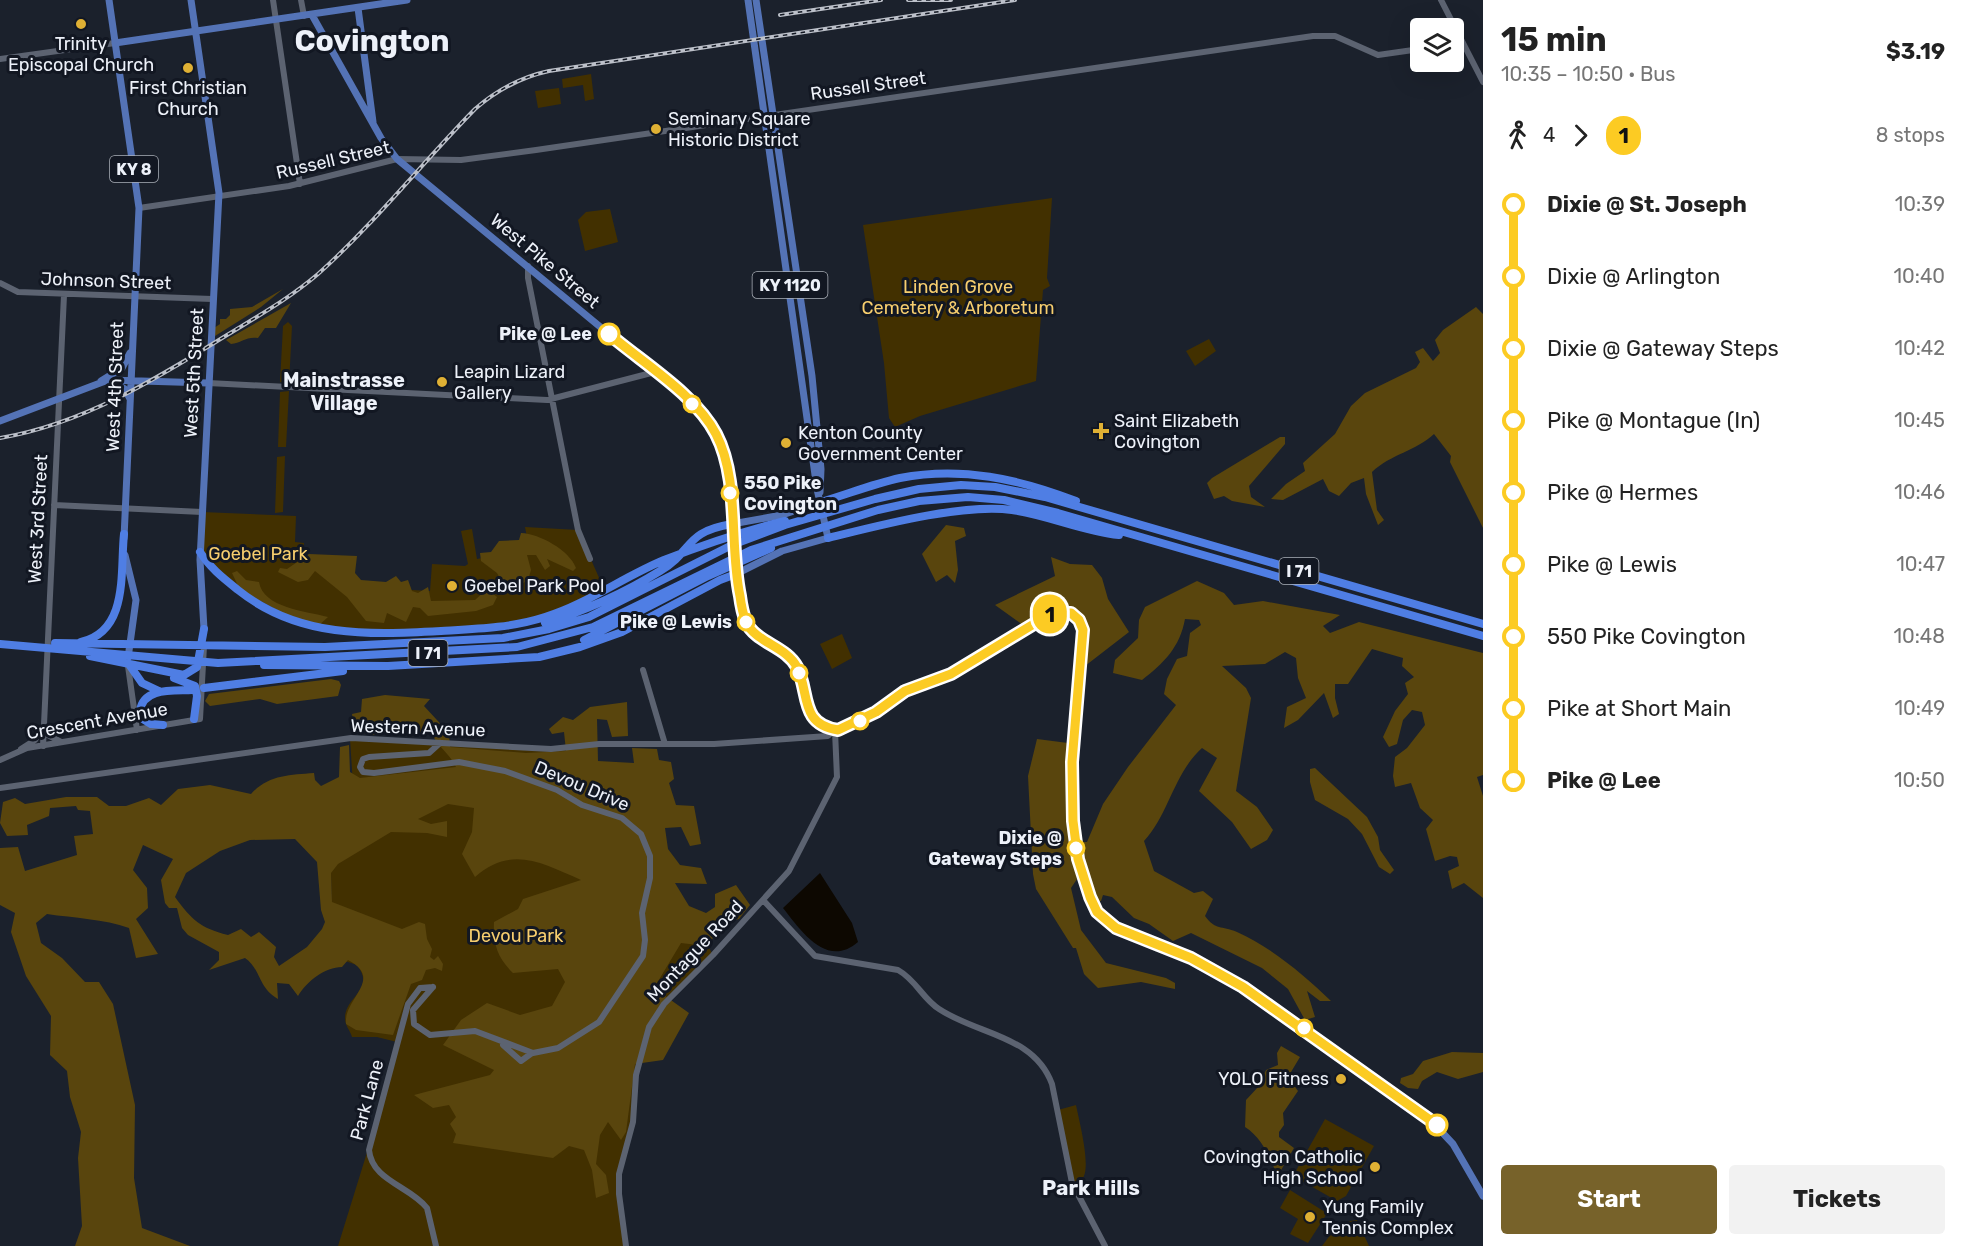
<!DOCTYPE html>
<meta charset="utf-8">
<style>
:root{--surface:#fff;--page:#f2f2f2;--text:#222;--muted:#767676;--accent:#77622a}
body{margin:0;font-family:Rubik,sans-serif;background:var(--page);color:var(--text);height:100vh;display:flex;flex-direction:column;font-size:22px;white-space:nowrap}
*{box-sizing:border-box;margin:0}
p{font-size:20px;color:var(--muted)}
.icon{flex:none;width:33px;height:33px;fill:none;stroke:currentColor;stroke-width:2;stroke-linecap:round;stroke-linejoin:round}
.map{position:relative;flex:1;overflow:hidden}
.details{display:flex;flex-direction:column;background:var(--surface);width:480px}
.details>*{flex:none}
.badge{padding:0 12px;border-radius:20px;font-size:21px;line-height:39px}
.tools{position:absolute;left:1410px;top:18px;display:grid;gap:12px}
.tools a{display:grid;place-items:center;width:54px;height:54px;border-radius:6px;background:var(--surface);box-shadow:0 6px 24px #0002;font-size:30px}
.map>.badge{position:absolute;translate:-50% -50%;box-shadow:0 0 0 3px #fff}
.legs{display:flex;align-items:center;gap:9px;height:66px;padding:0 18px;font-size:20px}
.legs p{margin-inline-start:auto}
.headline{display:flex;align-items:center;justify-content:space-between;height:102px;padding:0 18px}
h1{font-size:33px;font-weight:700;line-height:45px}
.cta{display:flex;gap:12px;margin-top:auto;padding:12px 18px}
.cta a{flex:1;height:69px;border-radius:6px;background:var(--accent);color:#fff;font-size:24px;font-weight:700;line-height:69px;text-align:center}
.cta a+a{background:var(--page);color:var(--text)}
ul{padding:0 18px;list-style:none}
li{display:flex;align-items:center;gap:21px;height:72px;font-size:22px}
li i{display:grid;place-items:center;width:9px;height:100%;margin:0 8px;background:currentColor}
li i::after{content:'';width:15px;height:15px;margin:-8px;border:4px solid;border-radius:50%;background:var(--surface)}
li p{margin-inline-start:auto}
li:first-child i{background:linear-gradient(#0000 50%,currentColor 0)}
li:last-child i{background:linear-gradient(currentColor 50%,#0000 0)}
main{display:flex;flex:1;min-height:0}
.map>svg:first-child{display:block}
</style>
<main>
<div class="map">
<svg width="1483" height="1246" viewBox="0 0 1483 1246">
<rect width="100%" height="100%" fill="#1b212c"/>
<path fill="#423000" d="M591 74 594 99 585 101 583 85 563 88 562 79Z
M559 88 561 104 538 108 535 91Z
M1052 198 1047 278 1050 286 1043 290 1036 381 920 416 895 427 889 418 884 363 863 225Z
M610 209 618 242 585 251 578 220 586 212Z
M288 322 292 326 289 384 280 382 283 326Z
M1209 339 1216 351 1195 366 1186 351Z
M289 391 286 447H278L280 392Z
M285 456 283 512 275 513 277 457Z
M202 512 296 516 295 542 304 543 303 557 343 560 361 587 430 591 432 564 465 566 468 564 461 531 472 529 477 559 529 548 525 527 578 530 604 589 541 616 490 625 383 631 328 628 247 595 200 552Z
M842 634 852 658 832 669 820 644Z
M350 739 456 745 579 747 604 804 673 882 713 955 664 1004 636 1075 633 1122 619 1174 626 1246H338L369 1146 397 1042 377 1037H352C350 1030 345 1026 345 1018 345 996 376 990 357 965L333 957 329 791 353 785Z
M1076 1105C1079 1120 1090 1162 1084 1176 1082 1181 1076 1182 1072 1183L1058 1110Z
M1325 1119 1374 1146 1346 1196 1337 1201 1293 1176Z
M1290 1190 1325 1212 1326 1215 1308 1243 1290 1234 1298 1219 1280 1208Z
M1357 1220 1369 1246H1322C1333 1232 1338 1222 1357 1220Z"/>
<path fill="#59450d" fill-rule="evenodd" d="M283 289 261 307 215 336 214 328 220 324V319H226L230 315V309L252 307Z
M291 303 276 328H265L258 338C247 336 241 343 231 344L226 340Z
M1476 307 1483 314V528L1450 462 1451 456 1434 434C1416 451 1391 454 1372 472L1377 510 1384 520 1378 525 1366 494 1364 478 1351 483 1339 496 1329 491 1323 479 1283 500 1271 499 1286 484 1305 471 1303 463 1335 434 1351 406 1365 393 1416 368 1420 362 1415 352 1423 348 1433 361 1440 353 1435 340 1443 330Z
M1280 437H1285V444L1249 486 1251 497 1265 507 1232 501 1224 496 1214 499 1207 483 1212 478Z
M946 525 964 528 966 536 955 541 958 570 955 583 947 575 936 582 922 554Z
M521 533C540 534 569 550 576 568L573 571 547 559 550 566 545 570 536 555H527L531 570 528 580 508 593 497 573 481 561 480 553 491 552 499 541 519 540Z
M309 554 357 556 355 573 361 580 386 582 396 576 401 582 408 580 412 591 418 593 428 587 431 601 475 600 487 589 497 597 493 605 476 611 428 616 420 608 413 607 406 622 387 613 384 623 366 621 347 597 315 571 308 580 298 582 278 572 280 568 287 569Z
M1051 557 1070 564 1092 565 1102 578 1108 599 1129 632 1085 666C1086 654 1088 640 1087 628 1082 590 1042 613 1023 625L995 605 1055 576Z
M237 571 246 580 259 582C263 608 306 611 328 617L318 626 294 619 240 590 232 573Z
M1197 581 1224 593 1234 605 1263 601 1340 615 1323 626 1330 633 1359 622 1483 653V775L1477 777 1483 796V898L1464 883 1452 889 1448 871 1459 866 1457 857 1450 856 1435 861 1426 829 1433 820 1420 808 1411 783 1395 787 1393 776 1395 757 1407 748 1425 725 1422 712 1412 710 1403 720 1397 744 1389 747 1383 737 1395 711 1408 694 1405 683 1414 677 1402 666 1403 658 1372 649 1348 684H1335V698L1339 714 1333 718 1324 693 1298 720 1284 728 1287 707 1306 698 1298 678 1296 658 1285 652 1265 664 1222 666 1246 688 1251 698 1236 791 1257 807 1273 830 1267 840 1251 849 1232 822 1199 791 1217 758 1202 748C1174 773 1169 814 1144 841L1154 871 1194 893 1203 891 1213 899 1205 916C1216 931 1221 925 1237 932 1271 947 1304 975 1331 1001H1320L1307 991 1315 1017 1305 1020 1288 989 1262 968 1191 933 1173 941 1149 924 1134 918 1112 897 1103 895 1101 901H1095L1082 862 1080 842H1087L1103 804 1128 767 1176 705 1164 694 1167 679 1177 659 1187 656 1190 633 1201 625 1199 620 1185 619C1180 647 1164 663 1142 680L1113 673 1115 660 1138 638 1139 620 1145 607Z
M331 679 339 681 341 685 338 696 277 704 260 699 210 706 205 701 209 694Z
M385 695 430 699 424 706 449 733 450 747 526 753 566 751 564 732 552 734 549 729 563 717 573 720 590 707 627 702 628 736 612 737 607 720 597 719 598 761 634 763 632 748 657 749 659 760 671 762 674 779 669 783 676 805 694 806 701 844 690 846 681 827 665 828 668 849 680 865 701 868 707 884 675 883 689 906 706 913 715 907V894L736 885 750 905 739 919 727 922 706 946 681 943 654 988 689 1013 663 1060 635 1064 626 1132 621 1140 608 1122 600 1135 596 1164 606 1175 609 1193 596 1198 592 1170 584 1150 569 1146 553 1158 453 1143 456 1134 450 1124 456 1117 449 1105 433 1108 414 1095 490 1075 494 1070 443 1045 461 1020 487 1003 520 1015 552 1006 565 982 558 969 513 973C497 957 493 944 494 922L518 909 523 899 581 880C542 863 511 845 475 877L462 854 472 832 474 808 448 804 418 819 431 824 447 821V837L427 833 391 832 338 864 331 873 332 902 402 929 419 922 425 924 427 939 432 949 430 957 434 960 438 956 443 964 442 971 435 968 426 970 422 980 411 984 393 1035 356 1030 346 1024C343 999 385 979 348 960L342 967C325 967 307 981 298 996L289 984 277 983 278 999C258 988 261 969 245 958L209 970 219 960V952L188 935 182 928 177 908H169L165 903 161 880 173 859 143 845 133 870 147 888 148 908 136 919 158 954 136 958 129 928C104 919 74 918 47 914L36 923 41 943 62 958 85 982H99L113 1004 135 1105 134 1178 142 1228 190 1246H75L82 1226 78 1158 81 1132 70 1097 67 1071 50 1055 51 1016 26 976 11 932 15 913 0 905V848L18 847 25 871 77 855 74 836 93 834 90 811 78 810 76 806 50 808 49 816 27 825 28 835 7 836 0 823 3 802 15 798 25 804 66 797H97L109 806H126L149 798 161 805 178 789 210 785 251 794C268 775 289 775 314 773L315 780 321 786 339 777 340 747 349 745 350 772 360 778 456 767C450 754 438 747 432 734H406L389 726 379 727 374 735 358 732 357 723 353 720 352 714 361 712 362 699ZM295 839 317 862 321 910 325 922 322 929 307 947 279 966 274 957 276 947 259 932 251 937 241 929 228 935C200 928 192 920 175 897L186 873 220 851 250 840Z
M1037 739 1068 743 1070 849 1077 879 1071 888 1081 930 1106 963 1166 978 1175 983V989L1141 982 1098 988 1084 974 1076 948H1073L1036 889 1033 874 1028 776Z
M1315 768 1367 817 1378 837 1380 850 1394 870 1390 874 1379 867 1362 834 1348 819 1315 800 1310 782V769Z
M1281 1046 1300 1057 1288 1077 1298 1091 1283 1113 1284 1125 1279 1132V1137L1294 1148 1277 1177C1272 1159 1261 1137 1245 1127L1246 1100 1259 1086 1266 1070 1278 1065 1277 1053Z
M1452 1052 1483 1053V1072L1458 1079 1437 1072 1422 1081 1418 1089 1408 1088 1400 1083 1401 1078 1413 1074 1423 1061Z"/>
<path fill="#0d0801" d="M820 873 852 923 858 942C827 969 801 931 783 908Z"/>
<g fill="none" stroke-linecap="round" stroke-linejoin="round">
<path stroke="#5c6371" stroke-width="6" d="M273 0 300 184
M301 0 304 16
M1441 0 1483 82
M0 59 115 43
M139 208 289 186 397 159 461 160 536 150 1313 36H1335L1378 55 1420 49
M528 266V278L578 530 590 559
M0 283 18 292 212 299
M208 383 547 400 655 372
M54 505 202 512
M128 666 137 730
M643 670 665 744
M44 728 48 735 61 742
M43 746 64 295
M21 749 35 740 41 729
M0 760 27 748 200 719 204 646
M0 788 351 738 551 749 599 744H714L828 736 834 730
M763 900 815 956 898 970C916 980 923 999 939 1009 978 1035 1034 1035 1052 1084L1072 1183 1105 1246
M433 987 413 1010 414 1024 430 1035 475 1031 533 1053 558 1048 599 1022 643 956 645 940 642 913 650 878V856L641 834 622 818 582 805 557 790 505 771 459 762 374 773 363 772 360 767 363 759 369 757 429 753 440 743
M433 987 420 988 408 1004 369 1150C372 1181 410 1186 427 1208L436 1246
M503 1045 521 1061 532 1053
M626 1246 619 1194V1174L633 1122 636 1075 649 1027 664 1004 713 955 789 871 837 777 835 731"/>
<path stroke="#5473b6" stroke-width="7" d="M109 0 139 208 124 538
M191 0 219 193 200 560 204 629
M756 0 812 376 821 469 820 492
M358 8 373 122
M312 15 381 138 397 159 696 406C748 466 722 548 745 619 753 642 787 645 797 668 807 688 801 715 825 727 850 740 884 704 904 692 919 683 936 681 951 673 986 655 1018 632 1052 613 1072 607 1083 620 1083 639L1073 762V821L1082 874 1097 912 1116 928 1191 958 1243 987 1422 1111 1453 1144 1483 1196
M115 43 407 0
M101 381 122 368 130 353
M111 381 125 389 130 399
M0 421 108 380 208 383
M732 524 782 515 821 502
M125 555 136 600 128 658
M736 574 782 551 828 538 817 489 748 0"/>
<path stroke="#4f7ee4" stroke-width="8" d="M821 502C848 494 873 484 900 478 961 466 1019 479 1076 501
M828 538C877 526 963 503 1012 510 1048 515 1082 531 1119 535
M200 552C210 568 223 578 238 590 298 638 369 635 441 631 476 629 511 628 545 617 587 604 623 577 664 560 703 545 744 531 785 521
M545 623C584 611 626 592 660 571 694 551 683 532 732 524
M584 640 708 576 771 548
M81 642C129 631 120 572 124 534
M55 643 325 647 503 638 549 629 589 617 732 545 785 525 875 499 919 489 961 485 995 487 1045 497 1483 624
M0 644 218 663 517 647 593 627 751 550 878 510 919 501 968 497 1004 500 1058 513 1483 636
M90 656 184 675 197 667 204 629
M128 663 142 683 159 691
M264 665 388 666 539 657 580 647 622 632 720 580 736 574
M174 678 195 686 197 696 194 719
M204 688 343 671
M163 725 151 724 143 719 140 711C143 687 174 691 192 690"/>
<defs>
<path id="rail" d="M908 0H951
M780 15 881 0
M0 438C83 424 156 379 227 335 258 316 290 298 318 274 374 224 422 163 475 109 497 90 521 77 549 71L1015 0"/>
</defs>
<use href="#rail" stroke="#bcc0c9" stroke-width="4"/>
<use href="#rail" stroke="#121722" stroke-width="1.5" stroke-dasharray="4.5" stroke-linecap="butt"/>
</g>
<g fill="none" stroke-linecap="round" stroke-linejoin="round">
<defs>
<path id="line-1" d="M609 334C643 363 696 395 716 434 740 480 729 545 740 596 741 604 743 614 746 622 756 643 786 646 797 667 810 693 799 724 838 730L876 712 905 691 951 674 1052 613H1071L1079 620 1083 630 1072 762 1073 821 1078 859 1090 897 1097 912 1116 928 1191 958 1243 987 1437 1125"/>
</defs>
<use href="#line-1" stroke="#fff" stroke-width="14"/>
<use href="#line-1" stroke="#fccb23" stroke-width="9"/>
</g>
<g fill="#dfb034" stroke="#121722" stroke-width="2">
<circle cx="81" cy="24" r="6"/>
<circle cx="188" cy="68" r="6"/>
<circle cx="656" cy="129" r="6"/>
<circle cx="442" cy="382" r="6"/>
<path d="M1098 422h6v6h6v6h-6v6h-6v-6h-6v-6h6z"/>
<circle cx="786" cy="443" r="6"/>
<circle cx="452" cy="586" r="6"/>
<circle cx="1341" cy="1079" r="6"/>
<circle cx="1375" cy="1167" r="6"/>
<circle cx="1310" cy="1217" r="6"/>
</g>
<g fill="#fff" stroke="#fccb23" stroke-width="3">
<circle cx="609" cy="334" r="10"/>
<circle cx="692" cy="404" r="8"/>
<circle cx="730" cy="493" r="8"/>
<circle cx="746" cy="622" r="8"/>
<circle cx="799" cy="673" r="8"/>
<circle cx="860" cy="721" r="8"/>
<circle cx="1076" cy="848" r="8"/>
<circle cx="1304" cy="1028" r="8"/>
<circle cx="1437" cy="1125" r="10"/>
</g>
<g text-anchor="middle" stroke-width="6" stroke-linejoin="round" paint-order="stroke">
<g fill="#121722" stroke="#abb0b8" stroke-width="1.5">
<rect x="110" y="156" width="48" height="26" rx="4.5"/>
<rect x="752.5" y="272" width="75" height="26" rx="4.5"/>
<rect x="1279.5" y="558" width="39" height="26" rx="4.5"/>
<rect x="408.5" y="640" width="39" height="26" rx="4.5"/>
</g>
<g font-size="16" font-weight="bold" fill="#edf1f9">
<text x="134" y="175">KY 8</text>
<text x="790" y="291">KY 1120</text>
<text x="1299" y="577">I 71</text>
<text x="428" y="659">I 71</text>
</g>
<g font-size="18" fill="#edf1f9" stroke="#121722" text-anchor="start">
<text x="81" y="50" text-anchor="middle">Trinity<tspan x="81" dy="21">Episcopal Church</tspan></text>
<text x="188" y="94" text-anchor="middle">First Christian<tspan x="188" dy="21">Church</tspan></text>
<text x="668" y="125">Seminary Square<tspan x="668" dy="21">Historic District</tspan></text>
<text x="454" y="378">Leapin Lizard<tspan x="454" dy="21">Gallery</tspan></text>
<text x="1114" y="427">Saint Elizabeth<tspan x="1114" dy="21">Covington</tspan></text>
<text x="798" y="439">Kenton County<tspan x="798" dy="21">Government Center</tspan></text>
<text x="464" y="592">Goebel Park Pool</text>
<text x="1329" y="1085" text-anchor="end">YOLO Fitness</text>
<text x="1363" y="1163" text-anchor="end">Covington Catholic<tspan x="1363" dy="21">High School</tspan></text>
<text x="1322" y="1213">Yung Family<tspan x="1322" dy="21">Tennis Complex</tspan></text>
</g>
<g font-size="18" fill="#edf1f9" stroke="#121722">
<text transform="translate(868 86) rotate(-8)" y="6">Russell Street</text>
<text transform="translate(333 160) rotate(-13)" y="6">Russell Street</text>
<text transform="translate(545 261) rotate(40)" y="6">West Pike Street</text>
<text transform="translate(106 281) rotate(2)" y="6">Johnson Street</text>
<text transform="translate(194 373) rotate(-87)" y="6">West 5th Street</text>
<text transform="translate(115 387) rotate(-88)" y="6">West 4th Street</text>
<text transform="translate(38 519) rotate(-87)" y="6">West 3rd Street</text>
<text transform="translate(97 721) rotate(-10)" y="6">Crescent Avenue</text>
<text transform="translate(418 728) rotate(2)" y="6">Western Avenue</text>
<text transform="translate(582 786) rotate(23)" y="6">Devou Drive</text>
<text transform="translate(695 951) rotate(-47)" y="6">Montague Road</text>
<text transform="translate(367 1100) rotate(-75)" y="6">Park Lane</text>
</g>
<g font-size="18" fill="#f7ce6e" stroke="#121722">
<text x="958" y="293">Linden Grove<tspan x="958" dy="21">Cemetery &amp; Arboretum</tspan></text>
<text x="258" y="560">Goebel Park</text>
<text x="516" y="942">Devou Park</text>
</g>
<g font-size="18" font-weight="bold" fill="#edf1f9" stroke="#121722" text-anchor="end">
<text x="592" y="340">Pike @ Lee</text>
<text x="744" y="489" text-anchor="start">550 Pike<tspan x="744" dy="21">Covington</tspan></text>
<text x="732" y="628">Pike @ Lewis</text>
<text x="1062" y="844">Dixie @<tspan x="1062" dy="21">Gateway Steps</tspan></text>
</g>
<g font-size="20" font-weight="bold" fill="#edf1f9" stroke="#121722">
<text x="344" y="387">Mainstrasse<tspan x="344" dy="23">Village</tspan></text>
</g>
<g font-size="21" font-weight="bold" fill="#edf1f9" stroke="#121722">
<text x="1091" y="1195">Park Hills</text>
</g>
<g font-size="30" font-weight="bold" fill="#edf1f9" stroke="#121722">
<text x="372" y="51">Covington</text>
</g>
</g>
</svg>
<div class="tools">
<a><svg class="icon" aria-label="layers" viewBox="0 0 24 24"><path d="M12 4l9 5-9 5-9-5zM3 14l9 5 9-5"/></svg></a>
</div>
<b class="badge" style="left:1050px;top:614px;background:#fccb23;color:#111">1</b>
</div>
<section class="details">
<div class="headline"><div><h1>15 min</h1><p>10:35 – 10:50 · Bus</p></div><b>$3.19</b></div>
<div class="legs"><svg class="icon" aria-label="walk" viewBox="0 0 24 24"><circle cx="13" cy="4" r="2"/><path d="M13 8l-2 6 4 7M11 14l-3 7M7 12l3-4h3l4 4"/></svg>4<svg class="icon" aria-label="forward" viewBox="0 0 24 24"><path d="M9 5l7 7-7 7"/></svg><b class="badge" style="background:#fccb23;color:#111">1</b><p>8 stops</p></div>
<ul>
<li><i style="color:#fccb23"></i><b>Dixie @ St. Joseph</b><p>10:39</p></li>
<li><i style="color:#fccb23"></i><span>Dixie @ Arlington</span><p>10:40</p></li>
<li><i style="color:#fccb23"></i><span>Dixie @ Gateway Steps</span><p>10:42</p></li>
<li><i style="color:#fccb23"></i><span>Pike @ Montague (In)</span><p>10:45</p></li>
<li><i style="color:#fccb23"></i><span>Pike @ Hermes</span><p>10:46</p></li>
<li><i style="color:#fccb23"></i><span>Pike @ Lewis</span><p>10:47</p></li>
<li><i style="color:#fccb23"></i><span>550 Pike Covington</span><p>10:48</p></li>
<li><i style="color:#fccb23"></i><span>Pike at Short Main</span><p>10:49</p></li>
<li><i style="color:#fccb23"></i><b>Pike @ Lee</b><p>10:50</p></li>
</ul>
<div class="cta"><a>Start</a><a>Tickets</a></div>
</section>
</main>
